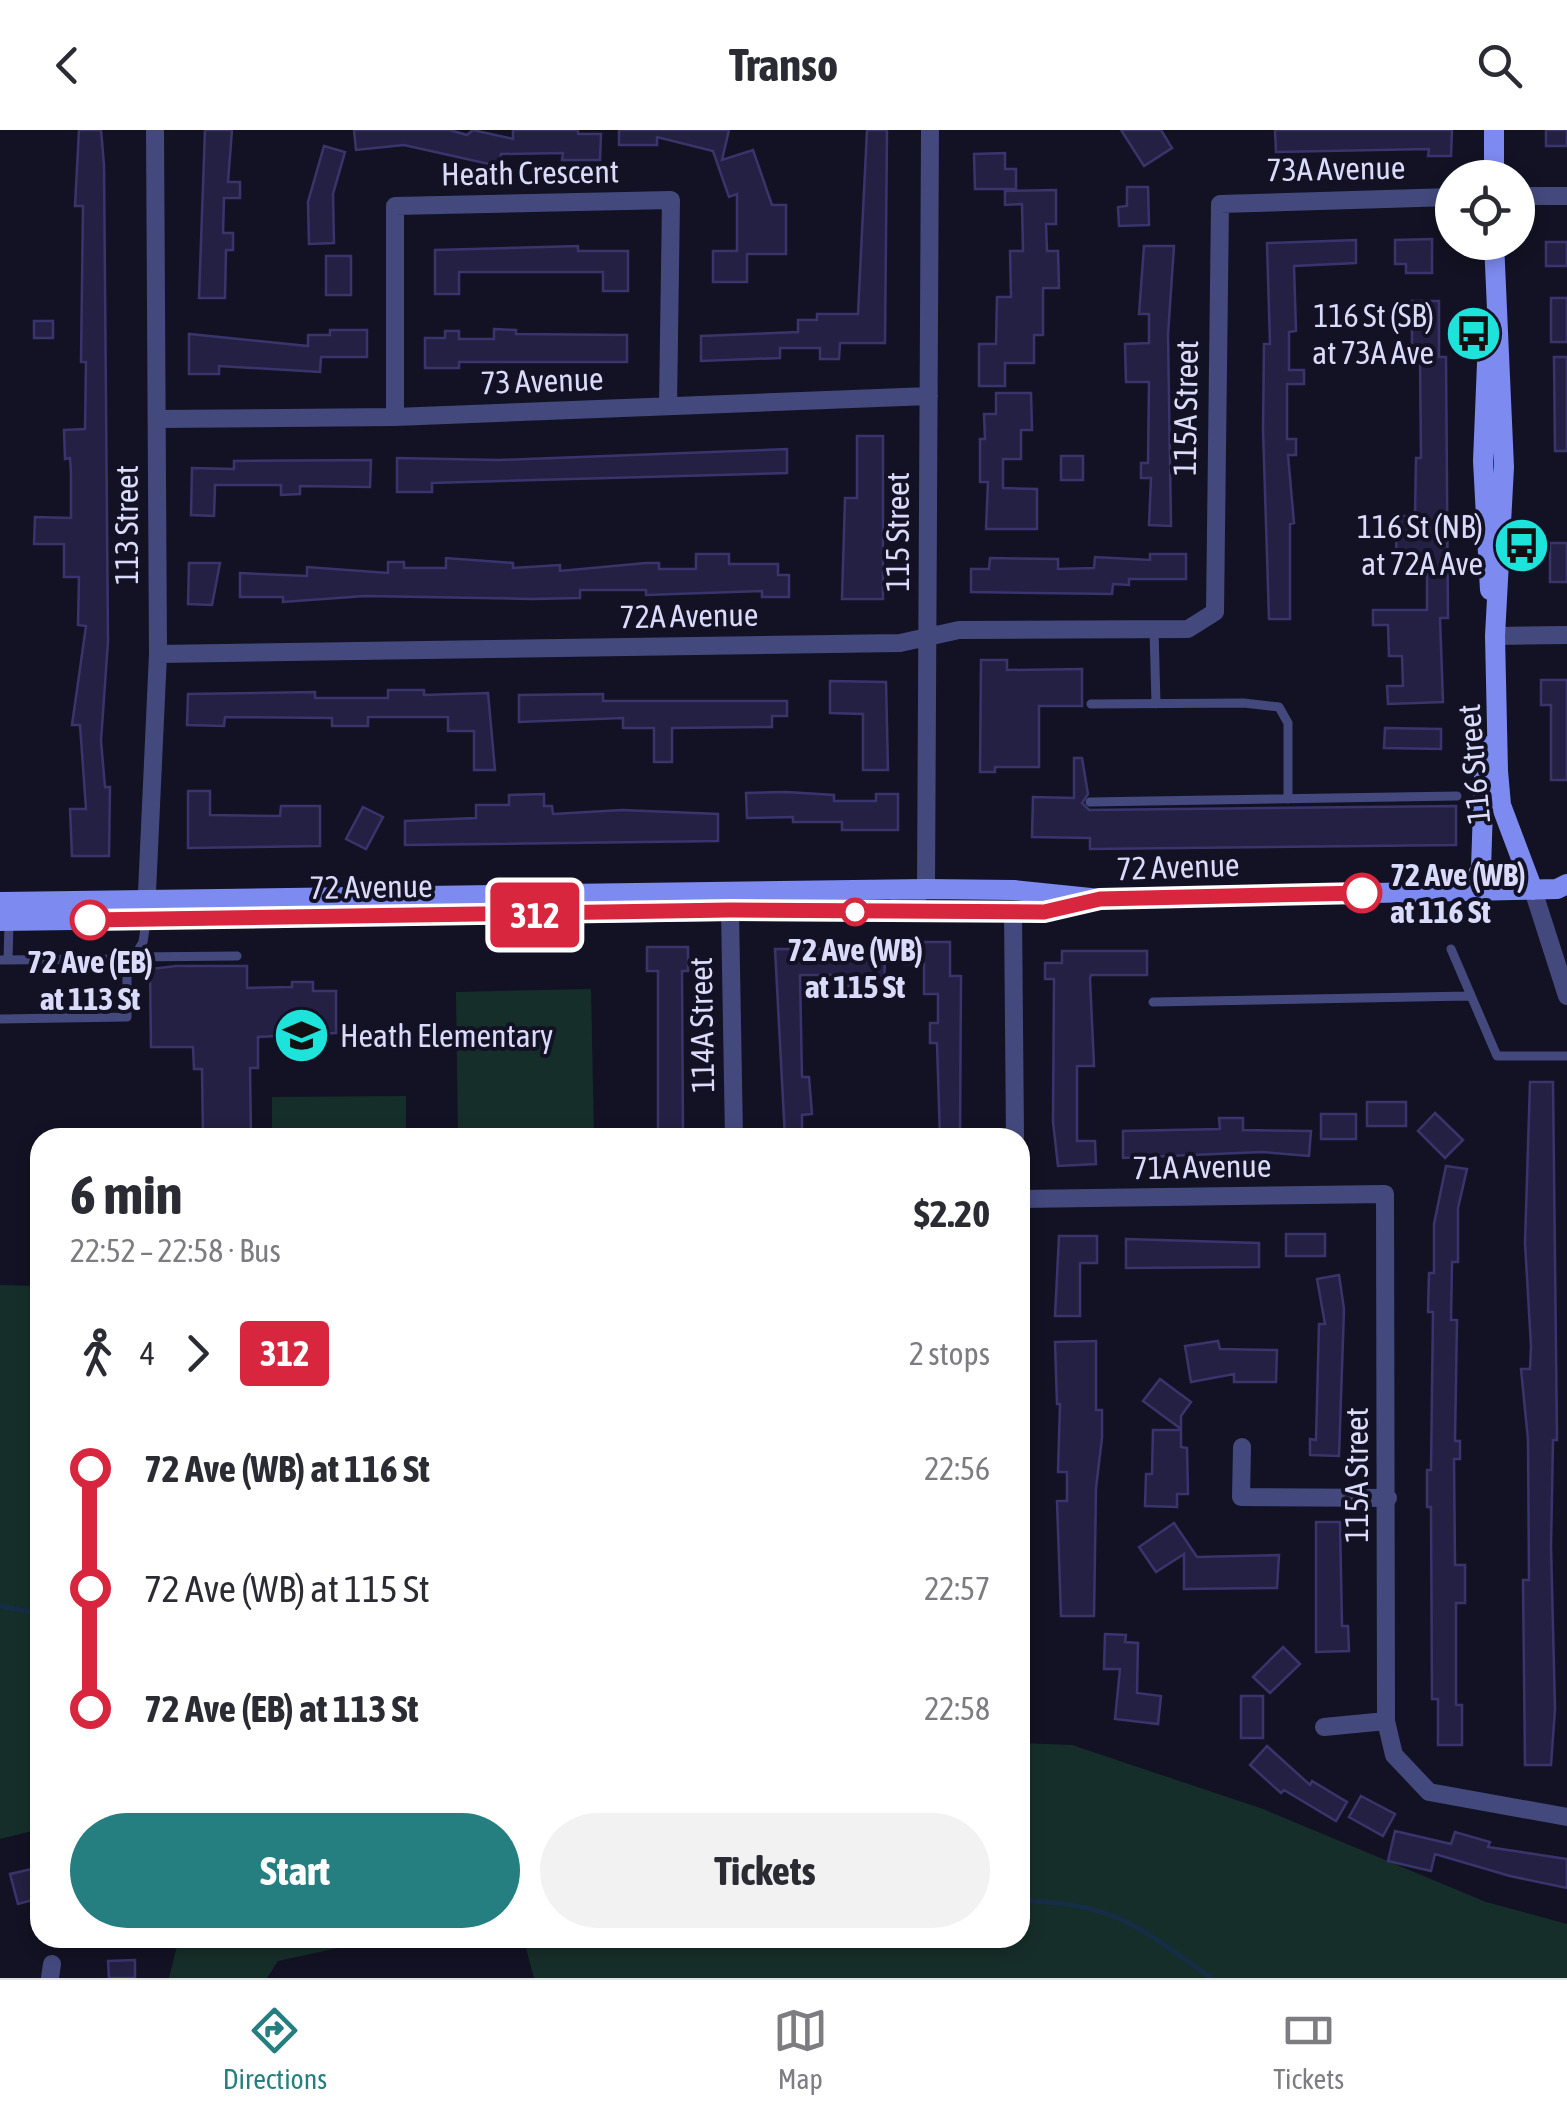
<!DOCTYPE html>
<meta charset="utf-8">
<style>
:root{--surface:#fff;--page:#f2f2f3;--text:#2b2b33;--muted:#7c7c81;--line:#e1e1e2;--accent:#257e7f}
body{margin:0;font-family:"Asap Condensed",sans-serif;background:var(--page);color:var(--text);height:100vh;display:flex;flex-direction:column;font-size:38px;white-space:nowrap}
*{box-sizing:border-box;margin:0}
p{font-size:32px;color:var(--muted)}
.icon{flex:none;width:55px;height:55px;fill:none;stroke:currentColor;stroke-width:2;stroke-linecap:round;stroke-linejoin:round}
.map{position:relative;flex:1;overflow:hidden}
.details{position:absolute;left:30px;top:998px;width:1000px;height:820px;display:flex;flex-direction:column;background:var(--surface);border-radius:30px;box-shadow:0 5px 15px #0003}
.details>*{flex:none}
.badge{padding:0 20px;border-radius:8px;font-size:35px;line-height:65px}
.tools{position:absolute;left:1435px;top:30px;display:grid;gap:20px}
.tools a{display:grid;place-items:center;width:100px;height:100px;border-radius:50%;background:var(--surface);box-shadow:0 5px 15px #0003;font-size:50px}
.map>.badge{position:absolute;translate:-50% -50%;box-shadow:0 0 0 5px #fff}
.legs{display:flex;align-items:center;gap:15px;height:110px;padding:0 40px;font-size:32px}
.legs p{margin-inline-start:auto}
.headline{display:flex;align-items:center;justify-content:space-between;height:170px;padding:0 40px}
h1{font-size:55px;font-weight:700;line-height:75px}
.button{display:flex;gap:20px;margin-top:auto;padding:20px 40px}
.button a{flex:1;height:115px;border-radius:60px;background:var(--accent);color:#fff;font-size:40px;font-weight:700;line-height:115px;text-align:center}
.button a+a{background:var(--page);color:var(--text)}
ul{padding:0 40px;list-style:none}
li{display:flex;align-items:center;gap:35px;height:120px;font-size:38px}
li i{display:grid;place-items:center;width:15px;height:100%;margin:0 12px;background:currentColor}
li i::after{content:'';width:25px;height:25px;margin:-12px;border:8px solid;border-radius:50%;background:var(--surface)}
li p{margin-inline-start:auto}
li:first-child i{background:linear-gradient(#0000 50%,currentColor 0)}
li:last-child i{background:linear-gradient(currentColor 50%,#0000 0)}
header{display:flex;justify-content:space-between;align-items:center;height:130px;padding:0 40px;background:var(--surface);font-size:45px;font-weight:700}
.tab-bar{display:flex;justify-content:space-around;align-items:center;height:140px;border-top:2px solid var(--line);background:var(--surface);font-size:28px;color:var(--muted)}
.tab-bar a{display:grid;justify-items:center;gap:5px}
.tab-bar .current{color:var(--accent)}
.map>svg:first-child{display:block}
</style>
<header><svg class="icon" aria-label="back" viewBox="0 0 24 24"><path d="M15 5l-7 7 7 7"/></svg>Transo<svg class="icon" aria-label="search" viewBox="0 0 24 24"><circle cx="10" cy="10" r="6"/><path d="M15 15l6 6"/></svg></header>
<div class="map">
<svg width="1567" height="1848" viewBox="0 0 1567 1848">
<rect width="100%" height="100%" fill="#131224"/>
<path fill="#162e29" d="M591 859 594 1007H458L456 862Z
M406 966V1007H272V967Z
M0 1155 40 1156V1699L0 1709Z
M1020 1613 1072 1615 1263 1679 1486 1772 1567 1794V1848H534L524 1811 513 1808H1020Z
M179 1808H384L278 1831 267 1848H169Z"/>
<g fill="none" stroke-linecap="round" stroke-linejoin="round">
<path stroke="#152e46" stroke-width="5" d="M0 1476 40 1483
M1020 1771C1111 1771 1140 1797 1211 1848"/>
</g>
<path fill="#232043" stroke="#39356c" stroke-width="2.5" d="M79 0H101L104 35 108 511 101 611 105 657H110L109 726H72L70 679H86L80 595H72L86 496 78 495 79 447H64V414H34L35 387 71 388V343L70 328 65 329 64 300 85 299 86 232H81L83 76H75Z
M205 0H232L228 52H240V68H224L223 103H233V120H226L225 168H199Z
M354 0H450L467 5 473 0 513 9V0H578V4H601L600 30H562L563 23 501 24 498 36 404 15 356 20Z
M619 0H729L722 30 753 20 772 75H786V124H747V152H713V121H737V64L729 67 713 21 657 7V15H619Z
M867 0H887L885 213H840L839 229H820V218H780V228L701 231V206L798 202V190H817V184H858Z
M1121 0H1161L1172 18 1144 36Z
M1275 0H1452L1451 26H1428L1429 19 1276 22Z
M1546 0H1567V16H1546Z
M324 16 345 22 333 64 334 113 309 114 308 72Z
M1005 23V39H1016V59H975L974 24Z
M1127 57H1148L1149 95 1119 96 1118 77 1127 76Z
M1056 60V94H1046L1047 121H1058L1059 158H1043V205H1034V233H1005V256H979V214H996L997 167H1011L1010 121H1023L1022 74 1005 75V61Z
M1432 109V143H1406V134H1395V110Z
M1356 110V133L1294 136 1296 201 1289 202V240H1304V254H1287V309H1296V325H1288L1294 393 1290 394V489H1269L1263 299 1264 214H1270L1267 113Z
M1546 112H1567V136H1546Z
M578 116V121H628V161H603V142H459V164H435V120Z
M1144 116H1174L1168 205 1171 396 1149 395 1151 348H1141V333H1148L1149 252H1126L1125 214 1149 213V184H1139Z
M326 126H351V165H326Z
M1551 168H1567V212H1551Z
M1412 171H1439V227H1446L1448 488H1440L1443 572 1388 574 1387 556H1403L1402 526H1389L1388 495H1373V480H1427V428L1396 427 1397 386H1415L1416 328H1421L1420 230H1412Z
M34 191H53V208H34Z
M494 199 516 200V204L627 205V232H459V238H425V208H445V201H459V209H494Z
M330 200H367V227H321L320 242 219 236V244H189V204L308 216V205H330Z
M1554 227H1567V321H1555Z
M996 263H1031L1032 300H1021V329H1003V358L1037 359V399H986L988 352H980V309H985L984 284H996Z
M857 306H883V469H842L845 368H857Z
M787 319V343L432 353V362H397V328L499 330Z
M1061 326H1083V350H1061Z
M371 330 370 357 300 356V364L281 365V355H215L214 386 191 385 192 338 234 339V331Z
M1550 413H1567V452H1550Z
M696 424H729V434H778V445H789V467H762V461L646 465V460H580V468L533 469 365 466 283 472V467H240V443L307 446V437L388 443V432H404V438H446V428L513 433V438L560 435V441L646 433H659V439H696Z
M1150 424H1186V449H1129V455L1113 454 1112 464 971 462V439H989L990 428 1058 429V439L1094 438 1095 427 1150 430Z
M189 433H220L212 475 188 474Z
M981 530H1007V540L1082 539V576H1039V637H995V642H980Z
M1541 550H1567V650H1551V575H1541Z
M830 551 886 552 888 640H863V584L830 583Z
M388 560H424V565L488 563 495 640H474V601H448V587H368V596H332V588L225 587 224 596 187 595 188 564 315 562V568H388Z
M603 564V571H787V586H772V597L672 598V632H654V598H623V588L519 592V565Z
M1385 598 1441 599V619L1384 618Z
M1074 628H1082L1088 664 1082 673 1089 680 1456 676V715L1090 719V708L1032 707 1033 667 1074 668Z
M188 661H210V685L280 686 281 676H320V716L188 718Z
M786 662 834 665V671H876V664H898V700H842V692H793V687L747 688 746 663Z
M544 664V676H552L553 684 622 680 718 684V711L405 715V691L476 688V675H509V665Z
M363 677 383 687 366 719 346 709Z
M905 812H950V846H961L960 1008H940L937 913H930V893H938V864H924V834H905Z
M647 817H688V841H682L683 1008H658V841H647Z
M775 819H824L825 829H885L884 856H840V845H800L802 947H809L812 984 802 985V1008H785Z
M1062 821H1147V845H1091L1090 849 1094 936H1077V1011H1095L1096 1034 1058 1036 1053 992 1054 849H1045V833H1062Z
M176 836H247V858L292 857V852H313V861H336V903L258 907V938H250L251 1008H203L202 939H194L193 917H151L150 839Z
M1530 952H1553L1557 1310H1553L1551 1416 1555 1579 1551 1635H1525L1523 1450H1529L1528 1310 1521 1239H1530L1531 1216 1525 1113Z
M1367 972H1406V996H1367Z
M1435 983 1463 1010 1445 1028 1418 1001Z
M1321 984H1356V1009H1321Z
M1219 988H1243V1000L1311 1001 1309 1026 1262 1022 1123 1028V1001L1220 999Z
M1446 1036 1467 1039 1458 1078V1132H1452L1451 1190H1457L1455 1311H1460V1329H1454L1455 1435H1465V1473H1456V1575H1462V1615H1438V1569H1432L1431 1377H1427V1340H1431L1433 1182H1428L1429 1143H1434V1094Z
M1286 1104H1325V1126H1286Z
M1059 1106H1097V1133H1080V1186H1055Z
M1126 1109 1259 1113V1137L1126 1138Z
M1339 1145 1344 1179 1339 1326 1310 1325V1309L1316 1310 1319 1194H1325L1317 1149Z
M1096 1211V1280H1102V1308L1096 1358 1094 1486H1061L1057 1371H1067V1342H1058L1060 1274H1057L1055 1212Z
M1218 1211 1220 1219 1277 1220 1276 1252H1234V1244L1191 1252 1185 1216Z
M1160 1249 1191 1272 1181 1286V1299L1143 1271Z
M1153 1300H1181V1317L1187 1318 1188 1364H1177V1377L1145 1376 1146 1344H1152Z
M1316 1392H1340L1342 1496H1348L1349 1521 1316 1522Z
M1174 1393 1197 1427 1279 1425 1277 1458 1184 1459V1424L1156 1442 1139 1417Z
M1105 1504 1126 1505 1125 1512 1138 1513 1137 1563 1161 1566 1158 1594 1115 1589 1120 1539H1104Z
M1283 1517 1300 1534 1270 1563 1253 1547Z
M1241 1566H1263V1608H1241Z
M1267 1616 1310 1655 1312 1651 1347 1672 1336 1691 1284 1660 1281 1663 1250 1635Z
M1361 1666 1395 1684 1383 1706 1349 1687Z
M1395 1701 1451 1714 1455 1702 1490 1712 1488 1717 1567 1729V1758L1510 1746 1435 1724 1431 1741 1388 1731Z
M40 1737V1768L18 1774 10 1744Z
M135 1830V1848H109L108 1831Z"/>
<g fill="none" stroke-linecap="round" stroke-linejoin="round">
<path stroke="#43497d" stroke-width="9" d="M1154 499 1156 574
M1091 574 1244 573 1279 577 1288 593V669
M1090 672 1457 666
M1451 819 1497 926H1567
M134 827 237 826
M0 830 127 829 134 827 143 812 146 792
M8 830 9 793
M1153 872 1469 866
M0 889 127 887V829"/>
<path stroke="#43497d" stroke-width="18" d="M1518 66H1567
M395 287V76L671 70 668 276
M157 289 395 287 929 266
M1495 506 1567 505
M158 524 900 513 959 500 1188 499 1215 482 1220 74 1452 67
M1533 760 1567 866
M730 781 734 1008
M887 782 926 759 930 0
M1013 782 1015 1008
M146 784 158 524 155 0
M1020 1069 1385 1064 1386 1591 1394 1625 1429 1662 1567 1687
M1242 1317 1241 1367 1388 1368
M1324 1597 1386 1591
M50 1848 52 1834"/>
<path stroke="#7d8aef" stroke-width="20" d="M1494 48V0
M1494 112 1504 337 1495 506 1498 641 1501 675 1533 760
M1488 209 1483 331 1490 460
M1468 760 1481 739 1485 616
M0 772 926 759 1014 760 1100 769 1557 759 1567 754
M0 791 730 781 1043 782 1084 773"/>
</g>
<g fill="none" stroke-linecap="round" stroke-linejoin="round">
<defs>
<path id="line-1" d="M90 790 730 780 1044 782 1100 769 1362 763"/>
</defs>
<use href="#line-1" stroke="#fff" stroke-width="22"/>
<use href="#line-1" stroke="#d7263d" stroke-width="15"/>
</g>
<defs>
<symbol id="bus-disc" viewBox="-11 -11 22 22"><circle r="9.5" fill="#1ee3db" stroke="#131224"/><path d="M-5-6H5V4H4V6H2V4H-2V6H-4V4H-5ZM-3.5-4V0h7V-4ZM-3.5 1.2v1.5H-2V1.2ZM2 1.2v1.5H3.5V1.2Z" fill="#111"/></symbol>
<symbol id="school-disc" viewBox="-11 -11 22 22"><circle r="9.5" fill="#1ee3db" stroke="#131224"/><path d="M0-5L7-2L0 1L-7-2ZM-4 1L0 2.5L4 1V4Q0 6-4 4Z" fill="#111"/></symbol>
</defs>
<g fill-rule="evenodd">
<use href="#bus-disc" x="1442" y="172" width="63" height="63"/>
<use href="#bus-disc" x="1490" y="384" width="63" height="63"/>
<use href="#school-disc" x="270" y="874" width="63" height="63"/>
</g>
<g fill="#fff" stroke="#d7263d" stroke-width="5">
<circle cx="1362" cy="763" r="18"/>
<circle cx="855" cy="782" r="12"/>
<circle cx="90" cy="790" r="18"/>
</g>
<g text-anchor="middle" stroke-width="8" stroke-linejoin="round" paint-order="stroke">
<g font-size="32" fill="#dadbfa" stroke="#131224">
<text transform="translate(1336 39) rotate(-1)" y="11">73A Avenue</text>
<text transform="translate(530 43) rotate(-1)" y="11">Heath Crescent</text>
<text transform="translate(542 251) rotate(-2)" y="11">73 Avenue</text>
<text transform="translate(1186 278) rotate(-89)" y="11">115A Street</text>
<text transform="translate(127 395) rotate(-90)" y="11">113 Street</text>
<text transform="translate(898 402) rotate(-90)" y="11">115 Street</text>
<text transform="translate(689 486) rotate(-1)" y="11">72A Avenue</text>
<text transform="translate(1474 634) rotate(-95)" y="11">116 Street</text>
<text transform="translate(1178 737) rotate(-2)" y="11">72 Avenue</text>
<text transform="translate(371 757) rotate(-1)" y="11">72 Avenue</text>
<text transform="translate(702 895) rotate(-91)" y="11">114A Street</text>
<text transform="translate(1202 1037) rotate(-1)" y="11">71A Avenue</text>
<text transform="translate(1357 1345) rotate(-90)" y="11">115A Street</text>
</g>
<g font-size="32" fill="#dadbfa" stroke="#131224" text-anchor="end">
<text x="1434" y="197">116 St (SB)<tspan x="1434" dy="37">at 73A Ave</tspan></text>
<text x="1483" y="408">116 St (NB)<tspan x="1483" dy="37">at 72A Ave</tspan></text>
<text x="340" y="917" text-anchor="start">Heath Elementary</text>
</g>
<g font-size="32" font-weight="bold" fill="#dadbfa" stroke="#131224">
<text x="1390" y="756" text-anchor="start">72 Ave (WB)<tspan x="1390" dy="37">at 116 St</tspan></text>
<text x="855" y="831">72 Ave (WB)<tspan x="855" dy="37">at 115 St</tspan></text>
<text x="90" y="843">72 Ave (EB)<tspan x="90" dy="37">at 113 St</tspan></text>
</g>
</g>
</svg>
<div class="tools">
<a><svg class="icon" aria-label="locate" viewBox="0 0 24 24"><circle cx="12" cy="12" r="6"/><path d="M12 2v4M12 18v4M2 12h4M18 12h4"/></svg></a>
</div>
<b class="badge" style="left:535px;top:785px;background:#d7263d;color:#fff">312</b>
<section class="details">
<div class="headline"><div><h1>6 min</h1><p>22:52 – 22:58 · Bus</p></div><b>$2.20</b></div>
<div class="legs"><svg class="icon" aria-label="walk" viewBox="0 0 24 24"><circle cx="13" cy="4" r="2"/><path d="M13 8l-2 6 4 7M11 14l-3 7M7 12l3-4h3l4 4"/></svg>4<svg class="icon" aria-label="forward" viewBox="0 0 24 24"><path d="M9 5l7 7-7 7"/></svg><b class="badge" style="background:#d7263d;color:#fff">312</b><p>2 stops</p></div>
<ul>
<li><i style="color:#d7263d"></i><b>72 Ave (WB) at 116 St</b><p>22:56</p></li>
<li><i style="color:#d7263d"></i><span>72 Ave (WB) at 115 St</span><p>22:57</p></li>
<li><i style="color:#d7263d"></i><b>72 Ave (EB) at 113 St</b><p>22:58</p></li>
</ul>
<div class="button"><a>Start</a><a>Tickets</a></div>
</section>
</div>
<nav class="tab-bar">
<a class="current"><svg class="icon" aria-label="directions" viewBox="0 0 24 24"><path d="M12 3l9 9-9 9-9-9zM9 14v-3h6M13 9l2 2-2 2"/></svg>Directions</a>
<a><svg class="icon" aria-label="map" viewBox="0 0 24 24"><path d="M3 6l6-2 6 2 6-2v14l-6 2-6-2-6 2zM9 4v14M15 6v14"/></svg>Map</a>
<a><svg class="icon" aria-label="tickets" viewBox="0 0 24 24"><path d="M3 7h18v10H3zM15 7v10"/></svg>Tickets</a>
</nav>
